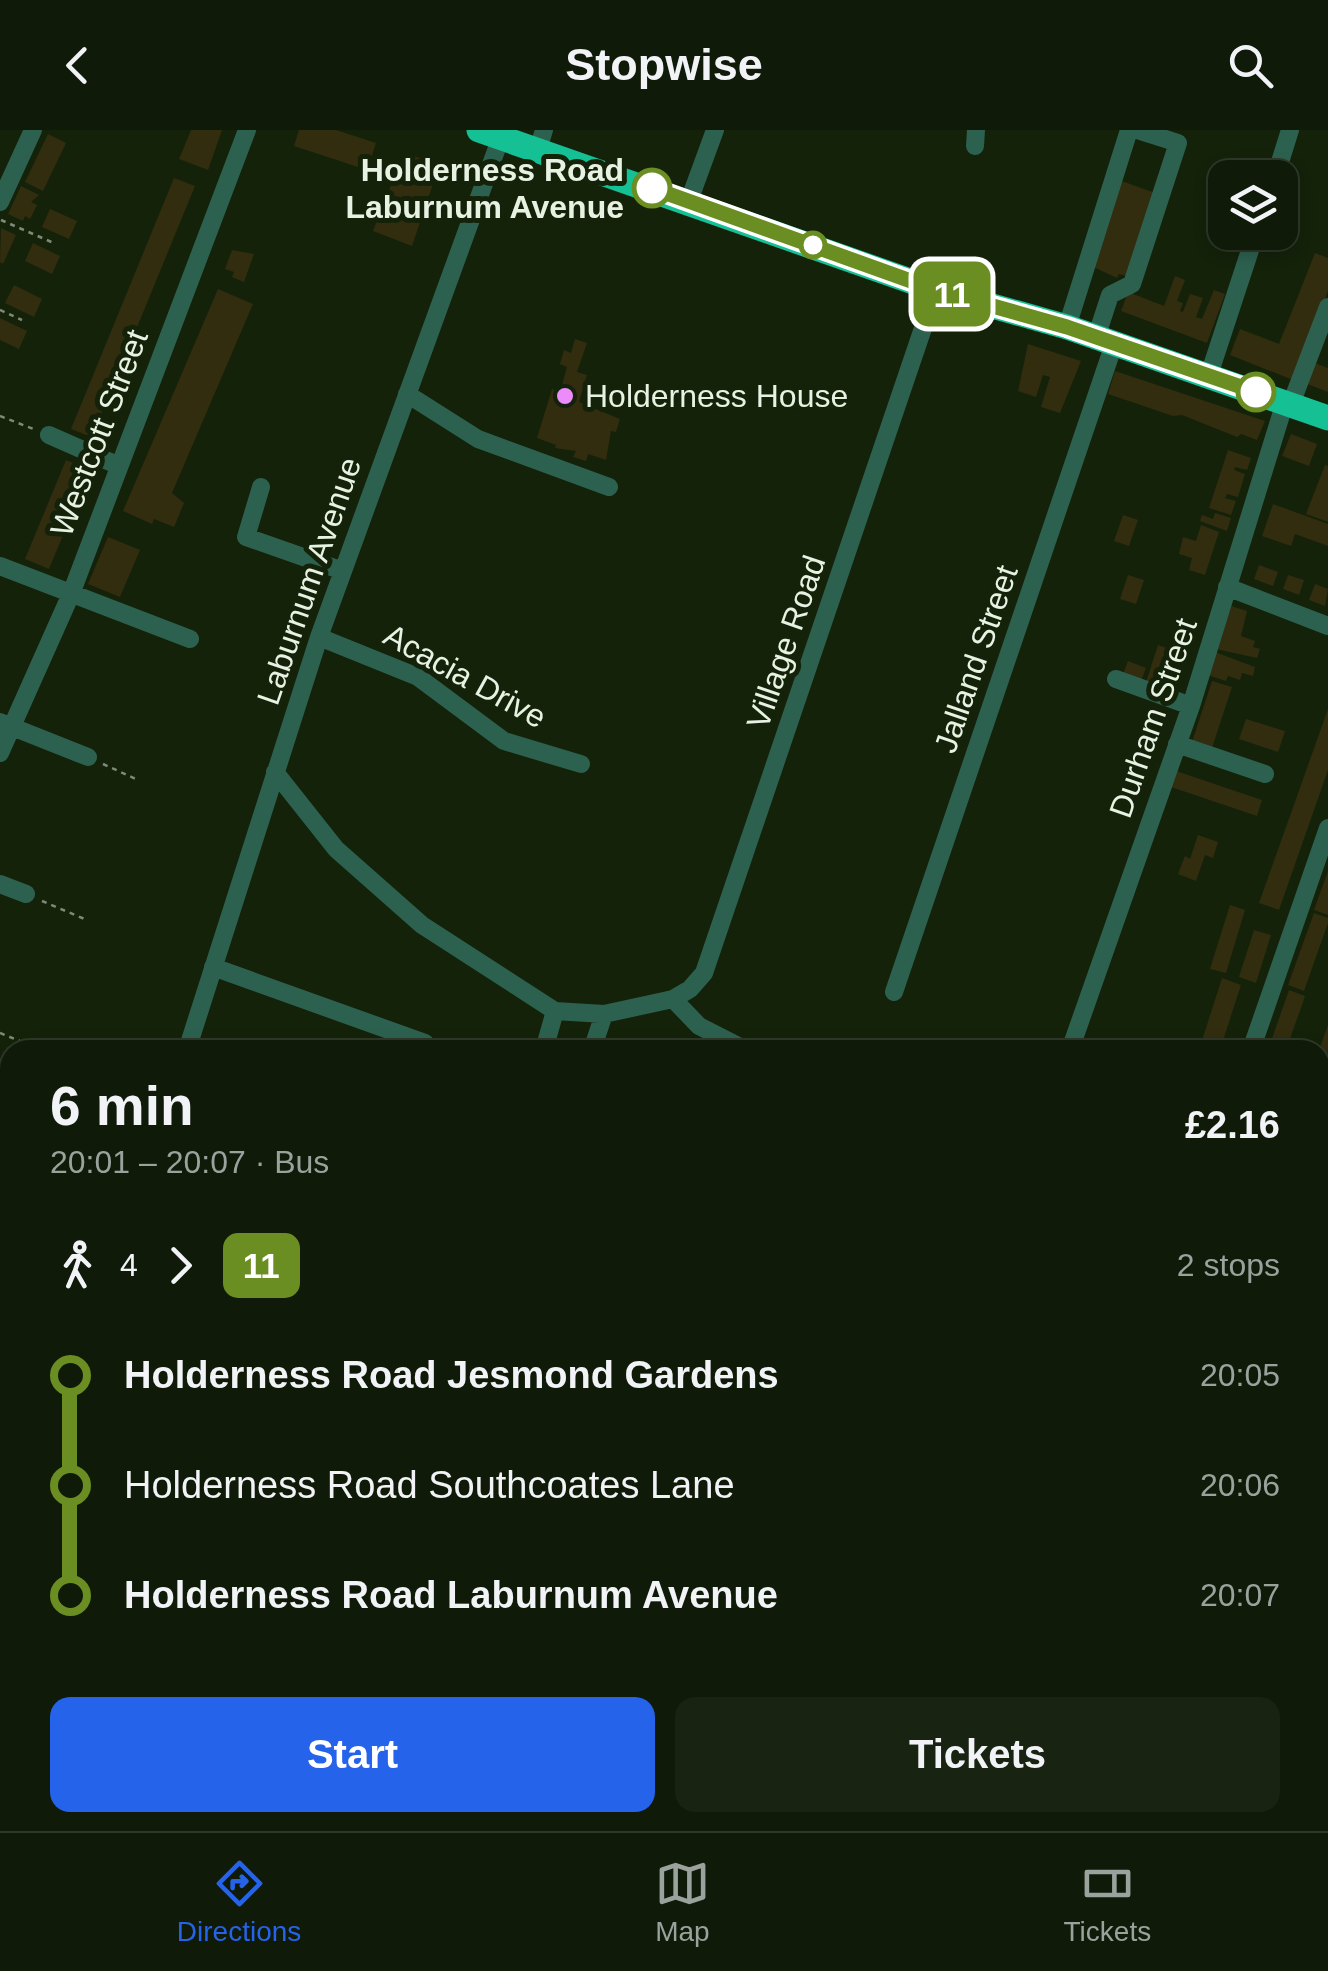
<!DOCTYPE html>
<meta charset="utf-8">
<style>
:root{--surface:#0f1a08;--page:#182312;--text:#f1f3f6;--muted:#9ba19c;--line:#2f3829;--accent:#2563eb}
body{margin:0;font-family:Helvetica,sans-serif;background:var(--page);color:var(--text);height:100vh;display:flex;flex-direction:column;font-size:38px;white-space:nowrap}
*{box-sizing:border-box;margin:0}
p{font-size:32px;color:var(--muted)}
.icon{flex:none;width:55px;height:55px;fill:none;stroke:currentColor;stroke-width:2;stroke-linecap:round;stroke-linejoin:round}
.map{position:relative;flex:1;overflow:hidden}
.panel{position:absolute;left:0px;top:910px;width:1330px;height:792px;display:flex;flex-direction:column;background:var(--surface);border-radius:30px 30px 0 0;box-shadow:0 5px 15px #0003,0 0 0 2px var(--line)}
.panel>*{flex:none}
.badge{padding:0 20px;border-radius:15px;font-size:35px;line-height:65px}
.fabs{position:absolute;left:1208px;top:30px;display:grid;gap:20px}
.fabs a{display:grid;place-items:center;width:90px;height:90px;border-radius:20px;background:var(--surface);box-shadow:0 5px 15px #0003,0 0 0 2px var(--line);font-size:50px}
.map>.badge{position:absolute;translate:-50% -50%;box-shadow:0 0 0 5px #fff}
.legs{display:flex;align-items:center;gap:15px;height:110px;padding:0 50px;font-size:32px}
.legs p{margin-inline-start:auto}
.headline{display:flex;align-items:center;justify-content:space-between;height:170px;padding:0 50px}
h1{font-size:55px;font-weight:600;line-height:75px}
.action{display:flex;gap:20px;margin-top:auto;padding:20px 50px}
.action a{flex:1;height:115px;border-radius:20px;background:var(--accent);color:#fff;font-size:40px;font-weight:600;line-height:115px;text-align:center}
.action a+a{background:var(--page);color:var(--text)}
ul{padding:0 50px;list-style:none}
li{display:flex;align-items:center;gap:35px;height:110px;font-size:38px}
li i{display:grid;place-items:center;width:15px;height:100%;margin:0 12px;background:currentColor}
li i::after{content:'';width:25px;height:25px;margin:-12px;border:8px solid;border-radius:50%;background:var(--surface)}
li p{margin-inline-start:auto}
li:first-child i{background:linear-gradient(#0000 50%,currentColor 0)}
li:last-child i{background:linear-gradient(currentColor 50%,#0000 0)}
header{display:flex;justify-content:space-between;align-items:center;height:130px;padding:0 50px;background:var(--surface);font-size:45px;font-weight:600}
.tabs{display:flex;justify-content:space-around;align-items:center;height:140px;border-top:2px solid var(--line);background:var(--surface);font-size:28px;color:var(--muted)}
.tabs a{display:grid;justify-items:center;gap:5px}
.tabs .active{color:var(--accent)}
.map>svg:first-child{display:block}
</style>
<header><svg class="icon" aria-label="back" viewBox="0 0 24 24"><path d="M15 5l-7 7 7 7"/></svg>Stopwise<svg class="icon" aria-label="search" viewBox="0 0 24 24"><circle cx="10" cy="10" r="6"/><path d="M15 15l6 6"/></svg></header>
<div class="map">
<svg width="1328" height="1701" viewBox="0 0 1328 1701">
<rect width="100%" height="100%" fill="#14220a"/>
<path fill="#322d0f" d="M191 0H222L208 40 179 29Z
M299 0H336L376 13 367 40 294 16Z
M48 4 66 13 43 61 25 52Z
M409 24 439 36 412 116 373 101 400 32 405 34Z
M174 48 195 56 92 307 71 299Z
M1116 49 1158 64 1130 147 1119 144 1117 148 1087 134Z
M21 56 39 65 31 72 37 75 30 89 25 86 23 91 8 84Z
M50 79 77 91 69 109 42 97Z
M1 98 16 105 3 134 0 132Z
M33 113 60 126 52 144 25 131Z
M232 120 254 124 244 152 232 147 234 142 225 139Z
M1315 123 1328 128V161L1293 250 1230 225 1240 199 1279 214Z
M1175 146 1185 150 1177 171 1183 173 1180 181 1183 182 1190 164 1203 168 1196 187 1202 189 1214 160 1225 164 1207 213 1121 181 1128 162 1164 176Z
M14 155 42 169 34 187 5 173Z
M218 159 253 174 172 363 184 373 174 397 154 389 152 394 123 381Z
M0 188 27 201 19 219 0 210Z
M575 209 587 213 577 242 587 245 579 272 620 289 616 302 611 301 606 330 588 324 586 331 573 327 576 321 555 318 556 315 537 308 552 259 557 261 562 255 567 237 560 234 564 220 571 223Z
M1028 214 1081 231 1060 283 1041 277 1050 247 1043 245 1036 267 1018 261Z
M1315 233 1328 238V262L1307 254Z
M1115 241 1265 291 1257 310 1241 304 1237 307 1182 285 1173 286 1108 264Z
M1291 304 1317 314 1309 336 1282 326Z
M1228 320 1251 328 1247 340 1235 337 1234 340 1245 344 1238 367 1227 364 1225 368 1236 371 1231 385 1209 378Z
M66 330 90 340 49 439 25 429Z
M1325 335 1328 336V392L1306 384Z
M1273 374 1328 394V416L1295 404 1291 416 1262 406Z
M1215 383 1231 388 1227 401 1200 391 1202 385 1213 389Z
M1123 385 1138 390 1129 416 1114 411Z
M1201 395 1219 402 1205 445 1189 440 1192 428 1179 424 1183 407 1196 411Z
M108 407 140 420 120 467 88 454Z
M1259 435 1278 442 1273 456 1254 449Z
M1128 445 1144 450 1136 474 1120 469Z
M1288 445 1304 450 1299 465 1283 459Z
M1315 454 1328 459 1325 476 1309 470Z
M1231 476 1247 481 1241 506 1255 511 1253 517 1260 519 1257 528 1216 519Z
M1179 491 1195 497 1186 523 1171 518Z
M1158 515 1175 521 1159 557 1146 552Z
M1215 522 1255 537 1253 546 1242 543 1240 550 1228 546 1226 551 1208 545Z
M1128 531 1146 538 1141 551 1123 544Z
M1212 551 1232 557 1212 618 1192 612Z
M1328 579V640L1279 780 1259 773Z
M1246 589 1285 601 1278 622 1239 609Z
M1176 641 1262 670 1257 686 1171 657Z
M1198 705 1218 712 1213 728 1205 725 1196 751 1178 744 1185 726 1190 729Z
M1328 741V785L1314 780Z
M1230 775 1245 780 1226 843 1210 839Z
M1314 783 1328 788V793L1304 861 1288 855Z
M1254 800 1271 805 1256 853 1239 847Z
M1222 848 1241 855 1220 920H1199Z
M1289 860 1305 866 1302 875 1286 920H1268Z
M1328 895V947L1325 956 1320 954 1319 920Z
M1328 1051V1101L1320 1098V1072Z
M1321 1578 1328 1581V1610L1321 1634Z
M1320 1669 1328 1684V1701H1304L1299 1692H1320Z
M1163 1692H1203L1184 1701H1143Z"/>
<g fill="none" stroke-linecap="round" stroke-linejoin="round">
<path stroke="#7e8a76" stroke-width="2.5" stroke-dasharray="5 5" stroke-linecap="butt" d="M1 90 56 114
M0 180 22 190
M0 286 36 300
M103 634 138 650
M42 771 87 790
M0 903 42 920
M0 1048 3 1049
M1320 1104 1328 1107"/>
<path stroke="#2d614f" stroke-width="18" d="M975 16 976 0
M538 20 544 0
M1275 48 1290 0
M689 71 715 0
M0 72 33 0
M1067 197 1129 0
M1096 208 1110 165 1132 154 1178 13 1137 0
M1209 245 1256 102
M407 264 478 309 609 357
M1291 274 1328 177
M49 305 117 335
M261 357 246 407 343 441
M0 436 190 509
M1227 457 1328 496
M319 507 418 547 504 611 581 634
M1116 549 1191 576
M0 592 88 627
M1177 614 1265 644
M0 623 71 464 247 0
M275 642 336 719 422 795 555 881 604 884 673 869 699 896 746 920
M0 754 26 764
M213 837 425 913
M894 862 1114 214
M673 869 690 859 704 843 936 160
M187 920 319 507 501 7
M544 920 555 881
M592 920 604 884
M1070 920 1191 576 1285 272
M1251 920 1328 698
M1320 1022 1328 999
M1320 1353 1328 1356
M1320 1505 1328 1501
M0 1516 10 1484
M1320 1658 1328 1654
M571 1692 655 1701
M753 1692 755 1701
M933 1692 936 1701
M1008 1692 1012 1701
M1103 1692 1107 1701
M49 1701 52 1692
M134 1701 162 1692
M354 1701V1692
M1228 1701 1246 1692"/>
<path stroke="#15c095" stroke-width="25" d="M479 0 936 160 1067 197 1328 288"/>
</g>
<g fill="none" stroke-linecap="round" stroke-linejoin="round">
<defs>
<path id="line-1" d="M652 58 936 160 1067 197 1256 262"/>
</defs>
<use href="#line-1" stroke="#fff" stroke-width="22"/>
<use href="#line-1" stroke="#6b8e23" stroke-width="15"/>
</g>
<g fill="#fff" stroke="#6b8e23" stroke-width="5">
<circle cx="652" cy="58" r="18"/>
<circle cx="813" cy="115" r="12"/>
<circle cx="1256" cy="262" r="18"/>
</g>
<circle fill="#ec8cfb" stroke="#14220a" stroke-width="4" cx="565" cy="266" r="10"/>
<g text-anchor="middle" stroke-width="10" stroke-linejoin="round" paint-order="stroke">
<g font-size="32" font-weight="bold" fill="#e8f2e3" stroke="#14220a" text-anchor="end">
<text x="624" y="51">Holderness Road<tspan x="624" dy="37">Laburnum Avenue</tspan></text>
</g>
<g font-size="32" fill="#e8f2e3" stroke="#14220a" text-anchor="start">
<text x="585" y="277">Holderness House</text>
</g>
<g font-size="32" fill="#e8f2e3" stroke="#14220a">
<text transform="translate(99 303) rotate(-69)" y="11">Westcott Street</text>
<text transform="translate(309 451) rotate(-71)" y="11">Laburnum Avenue</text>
<text transform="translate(786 512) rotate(-71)" y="11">Village Road</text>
<text transform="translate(976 529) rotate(-71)" y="11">Jalland Street</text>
<text transform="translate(465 546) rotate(29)" y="11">Acacia Drive</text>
<text transform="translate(1153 588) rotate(-71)" y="11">Durham Street</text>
</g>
</g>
</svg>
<div class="fabs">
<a><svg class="icon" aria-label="layers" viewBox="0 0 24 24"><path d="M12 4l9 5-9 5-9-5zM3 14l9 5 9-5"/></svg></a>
</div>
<b class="badge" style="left:952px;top:164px;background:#6b8e23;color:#fff">11</b>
<section class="panel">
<div class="headline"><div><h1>6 min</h1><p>20:01 – 20:07 · Bus</p></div><b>£2.16</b></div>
<div class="legs"><svg class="icon" aria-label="walk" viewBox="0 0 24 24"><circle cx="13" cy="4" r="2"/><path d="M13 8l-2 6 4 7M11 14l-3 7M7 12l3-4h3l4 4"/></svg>4<svg class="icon" aria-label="forward" viewBox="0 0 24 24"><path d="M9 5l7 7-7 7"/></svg><b class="badge" style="background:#6b8e23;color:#fff">11</b><p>2 stops</p></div>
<ul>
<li><i style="color:#6b8e23"></i><b>Holderness Road Jesmond Gardens</b><p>20:05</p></li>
<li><i style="color:#6b8e23"></i><span>Holderness Road Southcoates Lane</span><p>20:06</p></li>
<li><i style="color:#6b8e23"></i><b>Holderness Road Laburnum Avenue</b><p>20:07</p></li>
</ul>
<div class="action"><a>Start</a><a>Tickets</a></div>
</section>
</div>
<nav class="tabs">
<a class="active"><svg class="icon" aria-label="directions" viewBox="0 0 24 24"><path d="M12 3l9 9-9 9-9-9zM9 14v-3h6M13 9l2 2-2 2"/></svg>Directions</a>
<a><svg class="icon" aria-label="map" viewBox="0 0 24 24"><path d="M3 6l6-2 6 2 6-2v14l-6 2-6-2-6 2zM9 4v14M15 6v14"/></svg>Map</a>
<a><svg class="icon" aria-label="tickets" viewBox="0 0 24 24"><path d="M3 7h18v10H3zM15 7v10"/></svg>Tickets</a>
</nav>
